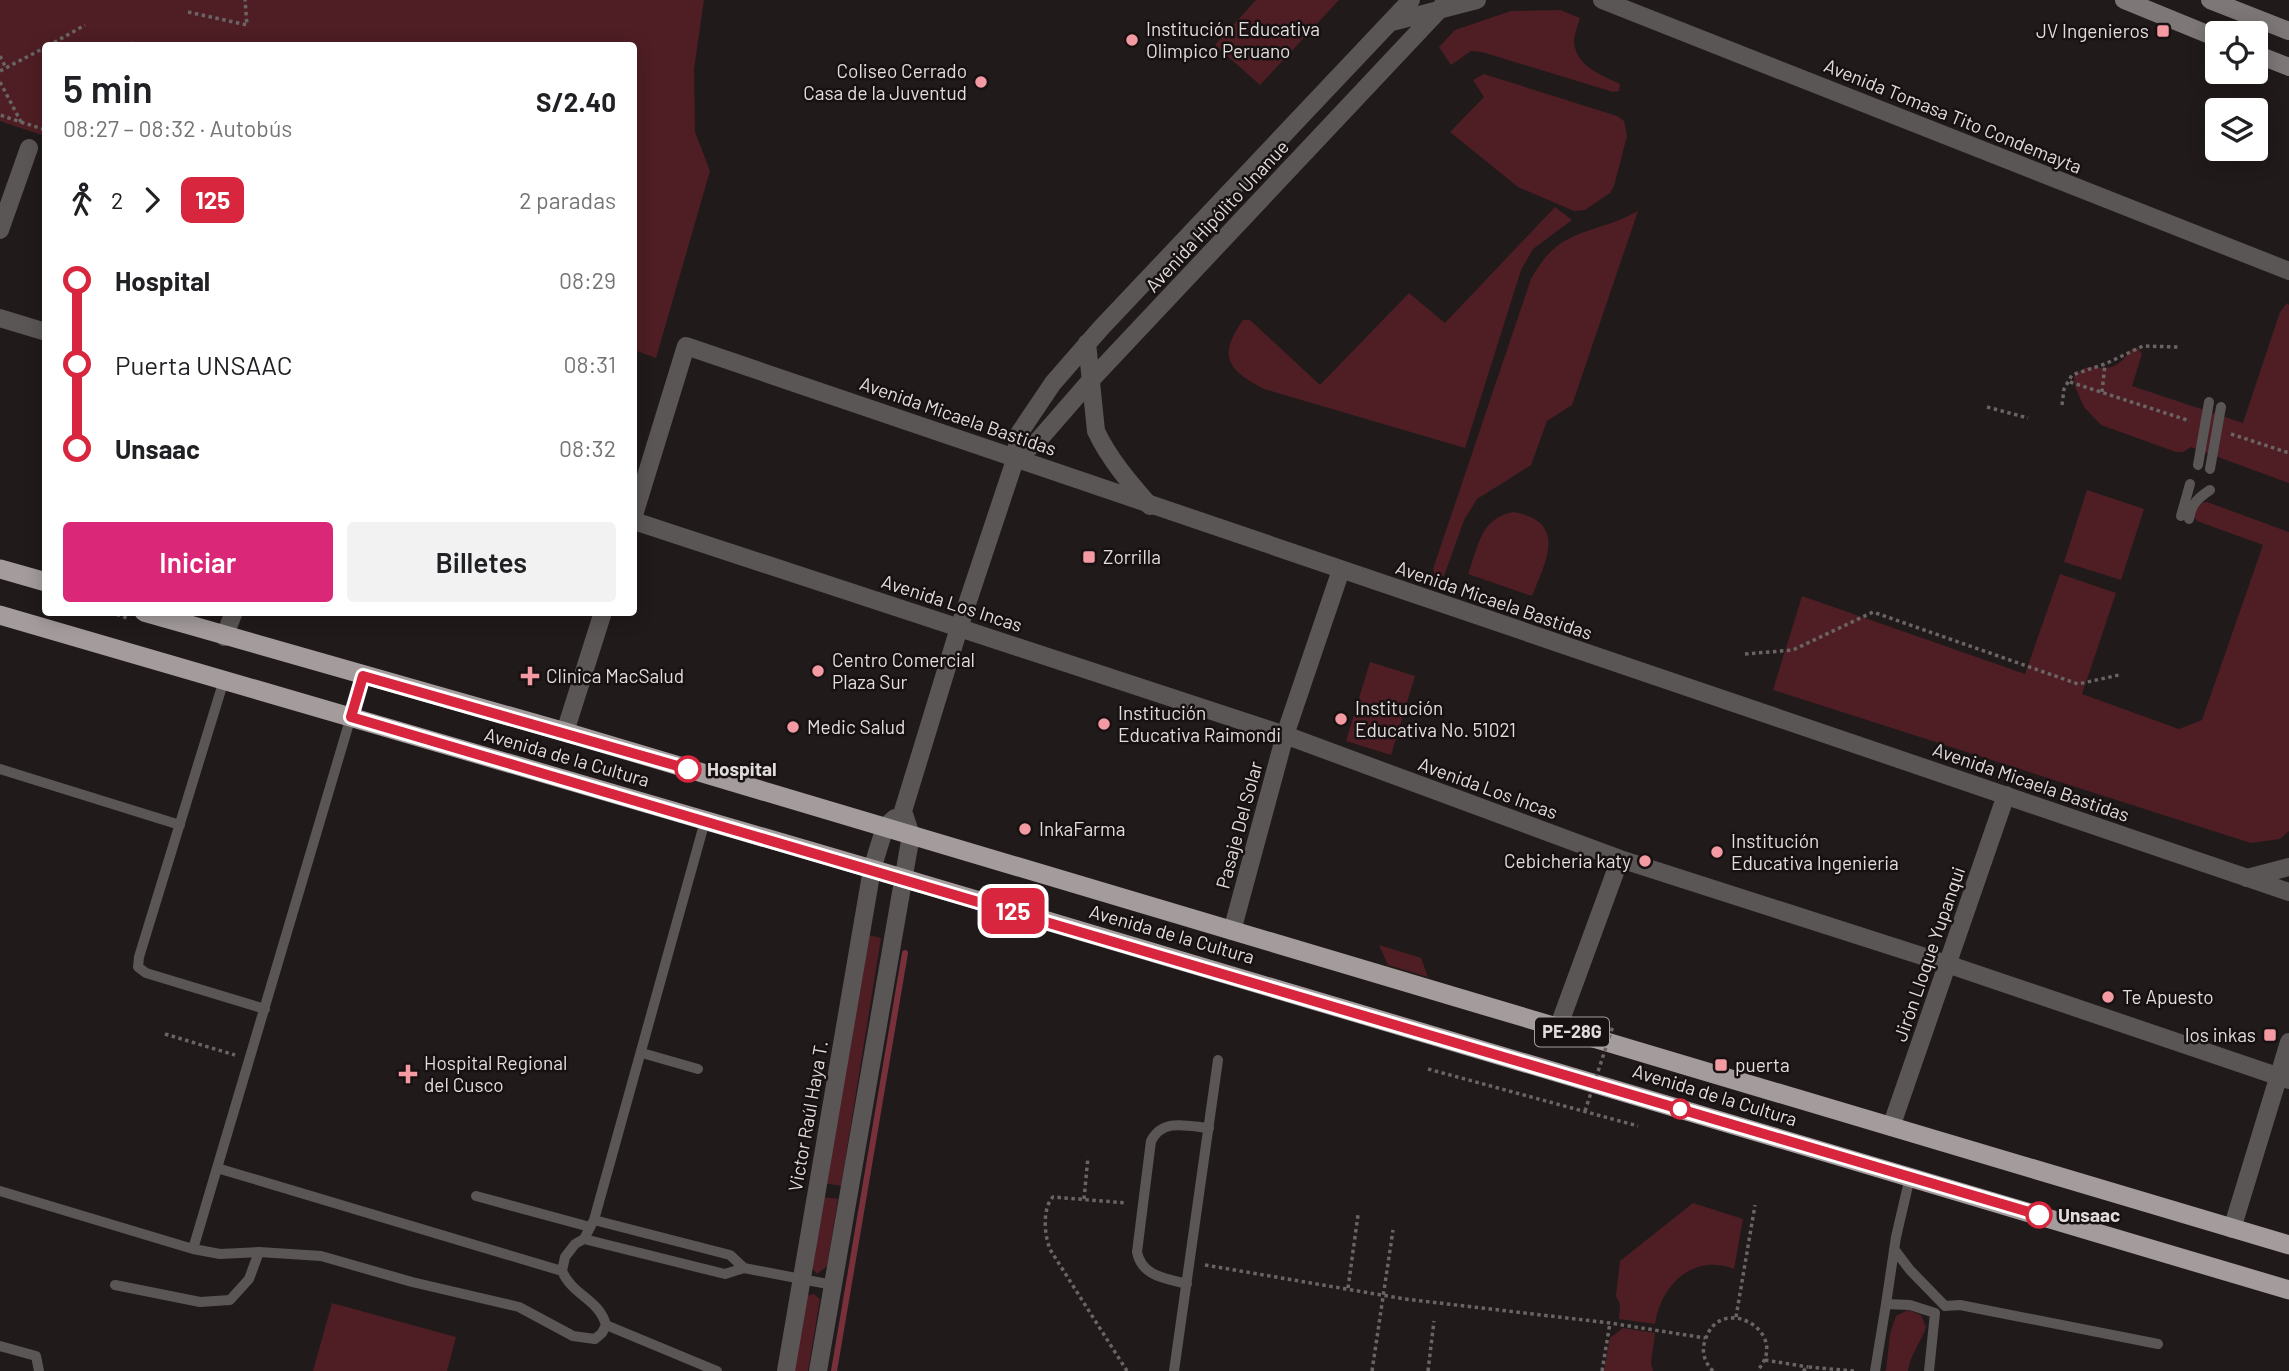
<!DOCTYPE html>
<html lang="es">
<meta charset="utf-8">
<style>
:root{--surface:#fff;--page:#f2f2f2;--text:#202124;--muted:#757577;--accent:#db2777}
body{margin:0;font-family:Barlow,sans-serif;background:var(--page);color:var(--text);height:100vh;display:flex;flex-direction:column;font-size:26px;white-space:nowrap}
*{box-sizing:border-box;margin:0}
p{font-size:23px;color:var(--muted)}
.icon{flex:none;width:38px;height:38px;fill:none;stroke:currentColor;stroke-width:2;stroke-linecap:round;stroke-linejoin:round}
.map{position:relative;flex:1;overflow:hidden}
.drawer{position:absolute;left:42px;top:42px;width:595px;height:574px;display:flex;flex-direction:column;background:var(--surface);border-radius:7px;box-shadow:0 4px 18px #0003}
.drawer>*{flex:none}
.badge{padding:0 14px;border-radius:10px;font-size:24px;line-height:46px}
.controls{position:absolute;left:2205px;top:21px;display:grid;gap:14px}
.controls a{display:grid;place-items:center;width:63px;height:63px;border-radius:7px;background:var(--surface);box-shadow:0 4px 18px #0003;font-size:35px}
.map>.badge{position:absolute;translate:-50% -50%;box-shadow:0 0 0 4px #fff}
.legs{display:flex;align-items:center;gap:10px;height:77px;padding:0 21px;font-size:23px}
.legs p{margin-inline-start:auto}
.head{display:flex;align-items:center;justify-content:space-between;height:119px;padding:0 21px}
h1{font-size:38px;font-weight:600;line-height:52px}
.cta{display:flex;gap:14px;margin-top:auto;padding:14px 21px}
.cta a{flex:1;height:80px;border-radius:7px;background:var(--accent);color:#fff;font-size:28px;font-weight:600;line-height:80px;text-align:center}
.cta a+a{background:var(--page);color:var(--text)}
ul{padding:0 21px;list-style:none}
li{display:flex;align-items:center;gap:24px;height:84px;font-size:26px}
li i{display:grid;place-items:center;width:10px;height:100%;margin:0 9px;background:currentColor}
li i::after{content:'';width:18px;height:18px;margin:-9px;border:5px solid;border-radius:50%;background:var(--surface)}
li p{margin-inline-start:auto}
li:first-child i{background:linear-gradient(#0000 50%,currentColor 0)}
li:last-child i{background:linear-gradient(currentColor 50%,#0000 0)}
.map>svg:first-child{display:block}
</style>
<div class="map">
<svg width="2289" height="1371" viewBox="0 0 2289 1371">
<rect width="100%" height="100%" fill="#211a1a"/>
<path fill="#4e1e24" d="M0 0H704L694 69 695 132 710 171 656 358 634 350V46H46L45 136 0 121Z
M1256 0H1339L1260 85 1215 45Z
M1560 10 1580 18C1578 25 1574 35 1574 42 1576 66 1601 75 1620 84L1619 91 1613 92 1482 52 1471 51 1451 65 1439 47 1455 30 1511 11Z
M1484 74 1617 116 1624 121 1627 136 1614 186 1610 193 1585 210 1574 211 1518 187 1450 132 1484 97 1473 80Z
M1555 207 1572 220 1533 249 1521 270 1465 448 1264 389C1228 370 1217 357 1243 320H1250L1320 385 1409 293 1445 323Z
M1638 211 1572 405 1547 421 1531 465 1477 499 1464 520 1444 576H1435L1433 569 1531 279C1560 225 1591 237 1638 211Z
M2287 303 2289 305V483L2191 447 2183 452H2176L2101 425 2084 407 2075 387 2074 377C2089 360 2094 371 2111 367 2122 364 2126 355 2133 348H2138L2142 354 2132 386 2243 423 2280 312Z
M2087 490 2144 509 2121 580 2064 562Z
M2207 502 2289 532V831L2280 839 2251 843 1773 690 1802 596 2025 674 2060 574 2116 593 2082 694 2179 729 2202 720 2263 545 2197 521 2194 517 2198 503Z
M1514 512C1568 522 1546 561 1532 596L1468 574C1479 545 1480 518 1514 512Z
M1370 662 1415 676 1391 755 1346 741Z
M868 935 881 938 841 1186 824 1183Z
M1379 945 1421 958 1428 977 1388 965Z
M822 1197 838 1199 827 1266 817 1274 809 1264Z
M1693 1203 1743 1219 1734 1269C1693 1253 1661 1285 1655 1324L1619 1319 1620 1304 1616 1296 1620 1261Z
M814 1294 820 1299 808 1371H793L805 1296Z
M332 1303 456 1337 447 1371H313Z
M1908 1310 1921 1315 1926 1327C1921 1343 1910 1354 1908 1371H1886L1890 1334 1896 1316Z
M1623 1328 1655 1333 1651 1363 1653 1371H1604L1610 1338Z"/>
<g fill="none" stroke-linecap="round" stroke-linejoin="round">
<path stroke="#78313b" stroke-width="6" d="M834 1371 905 953"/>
<path stroke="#6a6465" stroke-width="3.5" stroke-dasharray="3.5 3.5" stroke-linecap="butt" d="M188 12 247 25 245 0
M131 42 133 46
M48 46 85 25
M0 56 6 68
M0 71 46 47
M0 82 21 122 0 115
M21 122 46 130
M2070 382 2190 421
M2102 392 2105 364
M2062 405 2064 389 2072 375 2105 364 2143 346 2178 347
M1987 407 2028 418
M2231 434 2289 453
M110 612 127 618
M1745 654 1793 650 1873 612 2078 684 2119 675
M165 1034 235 1055
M1428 1069 1638 1126
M1084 1199 1088 1157
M1205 1265 1405 1299 1610 1323 1705 1338
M1348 1288 1358 1215
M1736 1317 1755 1205
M1765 1360 1808 1367
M1127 1371 1051 1251C1044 1237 1042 1208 1053 1197L1127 1203
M1372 1371 1393 1230
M1428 1371 1434 1321
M1602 1371 1610 1323
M1713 1371C1705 1363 1701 1352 1705 1341 1719 1291 1793 1332 1757 1371
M1803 1371 1808 1367 1854 1371"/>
<path stroke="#5a5656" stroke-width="10" d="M2198 465 2209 402
M2210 469 2221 407
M2181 516 2190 484
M2189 519C2191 504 2198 498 2210 490
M363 676 217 1168 562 1271 565 1257 575 1244 584 1239 594 1220 705 821
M224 680 139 957 138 967 146 973 265 1009
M0 769 180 825
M642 1053 698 1069
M1910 1177 1896 1237 1886 1304 1910 1305 1935 1313 1929 1371
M0 1191 193 1249 220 1254 259 1252 321 1256 412 1282 519 1307 573 1336 595 1339 602 1333 606 1325C599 1299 573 1296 562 1271
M476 1196 590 1227
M584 1239 725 1274 744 1268 730 1255 594 1220
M193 1249 217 1168
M1894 1249 1910 1270 1945 1306 1960 1305 2158 1344
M744 1268 833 1285
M1187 1284C1166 1278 1142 1277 1137 1252L1151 1141C1163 1118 1187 1126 1209 1128
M115 1285 200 1302 230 1300 249 1279 259 1252
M606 1325 717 1371
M0 1346 36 1356 39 1371
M1174 1371 1218 1060
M1875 1371 1886 1304"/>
<path stroke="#5a5656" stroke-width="18" d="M1602 0 2289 271
M0 230 29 148
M0 318 46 332
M634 515 686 346 2289 892
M634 521 1285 735 1620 859 1947 964 2289 1080
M224 637 234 612
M565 732 603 612
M1232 931 1285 735 1341 570
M1558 1028 1620 859
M1891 1127 2006 795"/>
<path stroke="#5a5656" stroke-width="18" d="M1392 22 1477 0
M1087 343 1096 431C1109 459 1130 483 1150 506
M1016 457 1036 443 1090 381 1440 9 1446 0
M903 811 959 628 1016 457 1018 435 1053 383 1101 328 1411 0
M2247 878 2289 867
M2232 1229 2289 1042
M786 1371 872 869 885 827 895 818
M818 1371 911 835 903 811"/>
<path stroke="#7d7777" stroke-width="18" d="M2124 0 2217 38
M2210 0 2289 31
M2256 54 2289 67"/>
<path stroke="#a49c9c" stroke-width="19" d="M0 569 46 582
M144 612 565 732 2289 1245
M0 615 872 869 2289 1290"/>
<path stroke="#6a6465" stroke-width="3.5" stroke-dasharray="3.5 3.5" stroke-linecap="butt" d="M1585 1111 1613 1026"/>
</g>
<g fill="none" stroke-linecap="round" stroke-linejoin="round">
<defs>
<path id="line-1" d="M688 769 363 676 351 717 2039 1215"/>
</defs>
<use href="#line-1" stroke="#fff" stroke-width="16"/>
<use href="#line-1" stroke="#d7263d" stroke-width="10"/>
</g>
<g fill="#f49aa2" stroke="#171111" stroke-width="2.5">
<rect x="2156" y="24" width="14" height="14" rx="3.5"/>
<circle cx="1132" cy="40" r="7"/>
<circle cx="981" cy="82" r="7"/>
<rect x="1082" y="550" width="14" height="14" rx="3.5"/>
<circle cx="818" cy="671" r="7"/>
<path d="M526.5 665.5h7v7h7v7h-7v7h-7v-7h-7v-7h7z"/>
<circle cx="1341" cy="719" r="7"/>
<circle cx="1104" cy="724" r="7"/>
<circle cx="793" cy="727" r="7"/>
<circle cx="1025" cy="829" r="7"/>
<circle cx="1717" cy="852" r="7"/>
<circle cx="1645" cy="861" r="7"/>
<circle cx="2108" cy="997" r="7"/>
<rect x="2263" y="1028" width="14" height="14" rx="3.5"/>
<rect x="1714" y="1058" width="14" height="14" rx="3.5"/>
<path d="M404.5 1063.5h7v7h7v7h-7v7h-7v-7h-7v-7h7z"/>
</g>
<g fill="#fff" stroke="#d7263d" stroke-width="3.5">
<circle cx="688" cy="769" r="12"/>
<circle cx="1680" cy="1109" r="9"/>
<circle cx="2039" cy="1215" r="12"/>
</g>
<g text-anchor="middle" stroke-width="5" stroke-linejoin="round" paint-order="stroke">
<rect fill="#171111" stroke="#a49fa0" stroke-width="2" x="1535" y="1017.5" width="74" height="29" rx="5"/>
<g font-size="18" font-weight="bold" fill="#e1dcdd">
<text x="1572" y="1038">PE-28G</text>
</g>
<g font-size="19" fill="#e1dcdd" stroke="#171111" text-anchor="start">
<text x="1146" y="36">Institución Educativa<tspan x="1146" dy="22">Olimpico Peruano</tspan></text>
<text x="2149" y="38" text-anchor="end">JV Ingenieros</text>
<text x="967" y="78" text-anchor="end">Coliseo Cerrado<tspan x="967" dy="22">Casa de la Juventud</tspan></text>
<text x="1103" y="564">Zorrilla</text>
<text x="832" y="667">Centro Comercial<tspan x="832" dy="22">Plaza Sur</tspan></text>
<text x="546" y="683">Clinica MacSalud</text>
<text x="1355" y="715">Institución<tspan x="1355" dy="22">Educativa No. 51021</tspan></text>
<text x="1118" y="720">Institución<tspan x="1118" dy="22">Educativa Raimondi</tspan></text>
<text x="807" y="734">Medic Salud</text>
<text x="1039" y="836">InkaFarma</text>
<text x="1731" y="848">Institución<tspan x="1731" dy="22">Educativa Ingenieria</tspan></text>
<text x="1631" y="868" text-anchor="end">Cebicheria katy</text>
<text x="2122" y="1004">Te Apuesto</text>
<text x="2256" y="1042" text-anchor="end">los inkas</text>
<text x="424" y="1070">Hospital Regional<tspan x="424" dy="22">del Cusco</tspan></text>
<text x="1735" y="1072">puerta</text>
</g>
<g font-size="19" fill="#e1dcdd" stroke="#171111">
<text transform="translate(1953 116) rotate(22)" y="7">Avenida Tomasa Tito Condemayta</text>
<text transform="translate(1217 216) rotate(-47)" y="7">Avenida Hipólito Unanue</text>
<text transform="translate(958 416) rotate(19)" y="7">Avenida Micaela Bastidas</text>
<text transform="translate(1494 600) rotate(19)" y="7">Avenida Micaela Bastidas</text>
<text transform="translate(952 603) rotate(18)" y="7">Avenida Los Incas</text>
<text transform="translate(567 757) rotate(16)" y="7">Avenida de la Cultura</text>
<text transform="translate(2031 782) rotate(19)" y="7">Avenida Micaela Bastidas</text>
<text transform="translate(1488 788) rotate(20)" y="7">Avenida Los Incas</text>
<text transform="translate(1239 825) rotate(-75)" y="7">Pasaje Del Solar</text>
<text transform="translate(1172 934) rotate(16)" y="7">Avenida de la Cultura</text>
<text transform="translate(1929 954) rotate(-71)" y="7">Jirón Lloque Yupanqui</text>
<text transform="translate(1715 1095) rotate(17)" y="7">Avenida de la Cultura</text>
<text transform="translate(808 1116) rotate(-80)" y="7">Victor Raúl Haya T.</text>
</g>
<g font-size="19" font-weight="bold" fill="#e1dcdd" stroke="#171111" text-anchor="start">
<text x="707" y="776">Hospital</text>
<text x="2058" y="1222">Unsaac</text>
</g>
</g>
</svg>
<div class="controls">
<a><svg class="icon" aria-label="locate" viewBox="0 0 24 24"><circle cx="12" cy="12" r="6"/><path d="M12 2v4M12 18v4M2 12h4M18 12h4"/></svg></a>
<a><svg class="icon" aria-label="layers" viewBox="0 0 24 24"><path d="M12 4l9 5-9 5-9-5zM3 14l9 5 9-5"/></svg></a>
</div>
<b class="badge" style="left:1013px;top:911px;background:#d7263d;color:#fff">125</b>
<section class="drawer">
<div class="head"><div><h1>5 min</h1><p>08:27 – 08:32 · Autobús</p></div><b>S/2.40</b></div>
<div class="legs"><svg class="icon" aria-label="walk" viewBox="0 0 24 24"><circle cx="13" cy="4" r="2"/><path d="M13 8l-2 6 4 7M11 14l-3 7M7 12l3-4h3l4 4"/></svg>2<svg class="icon" aria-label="forward" viewBox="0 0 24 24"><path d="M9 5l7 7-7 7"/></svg><b class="badge" style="background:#d7263d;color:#fff">125</b><p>2 paradas</p></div>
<ul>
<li><i style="color:#d7263d"></i><b>Hospital</b><p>08:29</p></li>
<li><i style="color:#d7263d"></i><span>Puerta UNSAAC</span><p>08:31</p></li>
<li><i style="color:#d7263d"></i><b>Unsaac</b><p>08:32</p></li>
</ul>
<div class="cta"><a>Iniciar</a><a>Billetes</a></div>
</section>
</div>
